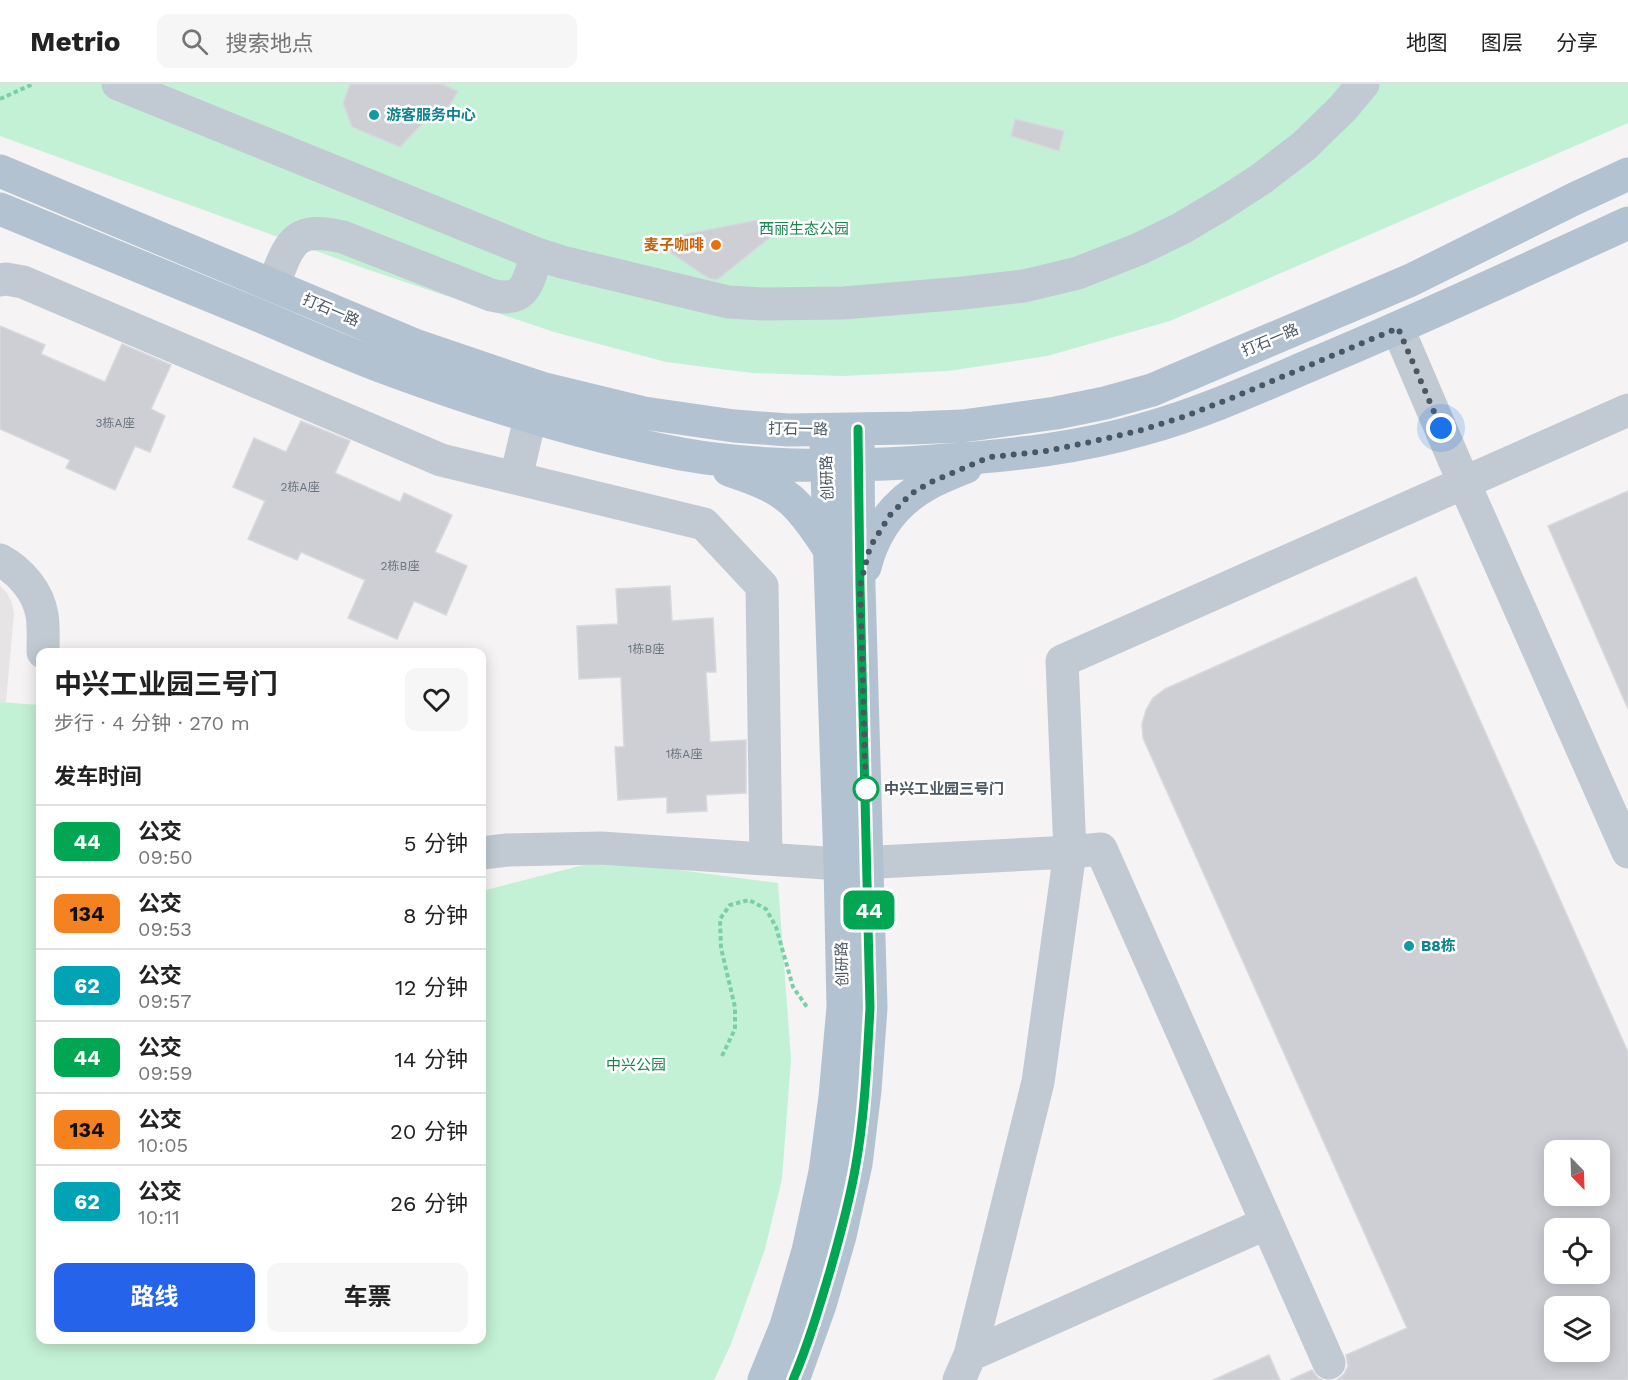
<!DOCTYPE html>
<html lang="zh">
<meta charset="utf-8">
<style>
:root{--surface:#fff;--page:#f6f6f6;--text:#222;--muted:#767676;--line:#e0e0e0;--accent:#2563eb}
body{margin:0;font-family:"Work Sans","Noto Sans SC",sans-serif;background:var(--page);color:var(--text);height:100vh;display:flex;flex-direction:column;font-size:22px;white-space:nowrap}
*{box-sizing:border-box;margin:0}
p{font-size:20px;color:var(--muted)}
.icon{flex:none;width:33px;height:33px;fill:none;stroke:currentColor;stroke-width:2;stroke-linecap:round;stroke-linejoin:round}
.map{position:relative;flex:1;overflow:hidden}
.sheet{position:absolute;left:36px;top:564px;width:450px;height:696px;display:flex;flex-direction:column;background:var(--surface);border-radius:12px;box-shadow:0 3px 15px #0003}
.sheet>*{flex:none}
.badge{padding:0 12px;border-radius:9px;font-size:21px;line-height:39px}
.needle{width:39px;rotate:157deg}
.buttons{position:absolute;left:1544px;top:1056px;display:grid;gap:12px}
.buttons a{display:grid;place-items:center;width:66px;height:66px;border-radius:12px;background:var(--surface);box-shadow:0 3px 15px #0003;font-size:30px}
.you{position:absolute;width:30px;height:30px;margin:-15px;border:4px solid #fff;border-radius:50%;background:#1a73e8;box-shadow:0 0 0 9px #1a73e833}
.map>.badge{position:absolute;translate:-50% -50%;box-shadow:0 0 0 3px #fff}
h2{padding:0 18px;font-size:22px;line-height:54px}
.round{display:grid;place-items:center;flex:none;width:63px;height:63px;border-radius:12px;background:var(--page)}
.summary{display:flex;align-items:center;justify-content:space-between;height:102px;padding:0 18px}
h1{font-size:28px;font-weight:700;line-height:45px}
.action{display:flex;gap:12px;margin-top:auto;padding:12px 18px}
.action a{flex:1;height:69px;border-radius:12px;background:var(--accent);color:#fff;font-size:24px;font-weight:700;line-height:69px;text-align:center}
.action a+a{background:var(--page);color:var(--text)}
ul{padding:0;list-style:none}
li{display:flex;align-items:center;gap:18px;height:72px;padding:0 18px;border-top:2px solid var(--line)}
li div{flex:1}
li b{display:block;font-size:22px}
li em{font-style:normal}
li .badge{min-width:66px;font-weight:700;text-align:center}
header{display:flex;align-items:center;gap:36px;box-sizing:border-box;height:84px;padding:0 30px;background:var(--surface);border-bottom:2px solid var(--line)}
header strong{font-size:28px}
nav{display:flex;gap:33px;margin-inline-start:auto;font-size:21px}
.search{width:420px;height:54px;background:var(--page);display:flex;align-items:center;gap:15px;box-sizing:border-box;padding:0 21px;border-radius:12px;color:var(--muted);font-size:22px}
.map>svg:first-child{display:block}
</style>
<header>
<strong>Metrio</strong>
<div class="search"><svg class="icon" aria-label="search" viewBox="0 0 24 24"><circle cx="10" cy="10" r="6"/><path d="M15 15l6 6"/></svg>搜索地点</div>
<nav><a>地图</a><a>图层</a><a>分享</a></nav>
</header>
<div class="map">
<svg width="1628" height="1296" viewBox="0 0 1628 1296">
<rect width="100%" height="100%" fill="#f5f3f3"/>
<path fill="#e6e4e5" d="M0 502 7 509 12 519 14 529 6 618H0Z"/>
<path fill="#c3f1d5" d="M0 0H1628V39L1170 237 1047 272 948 287 842 292 752 289 666 278 554 248 366 185 0 52Z
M0 618 40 621V1256H482V807L603 776 778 799 791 975 782 1095 765 1165 731 1260 714 1296H0Z"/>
<path fill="#cdcfd5" stroke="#d7d9de" stroke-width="1.5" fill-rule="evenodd" d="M350 0H442L458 7 440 38 423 39 400 63 352 43 343 19Z
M1015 35 1064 47 1059 67 1011 52Z
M762 135 773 151 717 196 708 194 671 169V153Z
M0 242 45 261 41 270 105 298 122 260 171 281 151 325 165 332 150 368 135 362 115 406 66 384 70 376 0 345Z
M301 337 350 357 335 389 400 418 404 409 452 431 435 468 467 482 446 531 414 517 397 555 348 534 365 496 301 468 297 476 248 455 265 417 233 403 254 354 286 368Z
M1628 407V625L1548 442Z
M1416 493 1628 968V1296H1337L1344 1290 1348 1282 1346 1271 1407 1244 1143 654 1142 640 1146 626 1153 614 1165 605ZM1554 1066H1599V1112H1554ZM1554 1144H1599V1190H1554ZM1554 1222H1599V1268H1554Z
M670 502 672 537 713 534 716 588H706L710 658 746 656V709L706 711 707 727 667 729V713L618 716 615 663H624L621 593 579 595 577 542 618 540 616 505Z
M1269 1271 1280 1296H1213Z
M1312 1286 1318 1294 1323 1296H1290Z"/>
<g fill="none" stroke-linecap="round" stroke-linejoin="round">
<path stroke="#7ad0a6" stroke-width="4" stroke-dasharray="4.5 3" stroke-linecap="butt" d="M0 15 33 0
M722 972 735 945V923L721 864 720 835 730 821 749 816 766 825 776 843 793 903 807 923"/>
<path stroke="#c1cad2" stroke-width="33" d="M118 0 537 170 562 178 728 218 763 220 843 219 963 209 1024 202 1078 189 1139 165 1182 144 1224 119 1261 95 1304 62 1343 24 1363 0
M0 196 6 195 23 198 441 376 704 440 762 502 766 775
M273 201C290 160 292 141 343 153L491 211C527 220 528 197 537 170
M1398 245 1464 399 1628 768
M516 394 530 334
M0 476C20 487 38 507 42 531 44 543 43 556 43 568
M482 769 507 766 601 764 840 780 1070 768 1101 765 1329 1279
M970 1271 1267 1139
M959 1296 970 1271 1038 998 1070 768 1062 577 1628 326"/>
<path stroke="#b3c2d1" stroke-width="33" d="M0 87 417 262 541 304 644 329 734 342 788 346 912 344 963 342 1056 329 1105 319 1152 306 1411 196 1574 115 1628 90
M0 125C85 160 170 195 255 230 300 249 345 269 391 286 486 321 582 351 681 370 765 385 863 383 948 376 1015 371 1079 364 1144 345 1202 329 1257 304 1313 280 1419 236 1523 187 1628 139
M729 386C753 394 780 403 798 423 810 436 820 451 829 465
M865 483C874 447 895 418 928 400 940 393 954 388 966 383
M764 1296 786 1242 808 1167 825 1088 835 1013 843 923 840 780 826 359
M793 1296 820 1221 840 1152 856 1080 865 1006 871 924 859 502 858 360"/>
</g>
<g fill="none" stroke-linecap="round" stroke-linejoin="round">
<defs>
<path id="line" d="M793 1296C808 1261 819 1224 830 1187 840 1152 850 1116 856 1080 865 1029 867 976 870 924L860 502 858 345"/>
</defs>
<use href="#line" stroke="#fff" stroke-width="14"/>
<use href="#line" stroke="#00a651" stroke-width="9"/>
<path stroke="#4a5661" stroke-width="6" stroke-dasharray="0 10.8" d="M866 705V710L860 502 870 463 890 431 911 410 929 399 990 373 1047 367 1095 357 1142 346 1186 332 1239 311 1398 244 1441 344"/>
</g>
<g fill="#0f9aa8" stroke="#fff" stroke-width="2">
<circle cx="374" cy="31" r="6"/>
<circle cx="1409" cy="862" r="6"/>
</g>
<circle fill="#e8710a" stroke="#fff" stroke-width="2" cx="716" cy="161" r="6"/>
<circle fill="#fff" stroke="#00a651" stroke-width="3" cx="866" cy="705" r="12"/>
<g text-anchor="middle" stroke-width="5" stroke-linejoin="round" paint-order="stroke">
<g font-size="12" fill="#6b747e">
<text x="115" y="343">3栋A座</text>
<text x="300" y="407">2栋A座</text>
<text x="400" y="486">2栋B座</text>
<text x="646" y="569">1栋B座</text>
<text x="684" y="674">1栋A座</text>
</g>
<g font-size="15" font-weight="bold" fill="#0d838f" stroke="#fff" text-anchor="start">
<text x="386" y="36">游客服务中心</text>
<text x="1421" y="867">B8栋</text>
</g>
<g font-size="15" fill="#17864f" stroke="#fff">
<text x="804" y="150">西丽生态公园</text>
<text x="636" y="986">中兴公园</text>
</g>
<g font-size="15" font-weight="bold" fill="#c56008" stroke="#fff" text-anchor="end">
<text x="704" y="166">麦子咖啡</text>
</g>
<g font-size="15" fill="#4a5661" stroke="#fff">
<text transform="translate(331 226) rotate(23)" y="5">打石一路</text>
<text transform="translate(1270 256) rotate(-23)" y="5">打石一路</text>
<text transform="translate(798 345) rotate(1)" y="5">打石一路</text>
<text transform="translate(827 394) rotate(-92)" y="5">创研路</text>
<text transform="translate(842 880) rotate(-91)" y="5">创研路</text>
</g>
<g font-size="15" font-weight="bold" fill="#4a5661" stroke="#fff" text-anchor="start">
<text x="884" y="710">中兴工业园三号门</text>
</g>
</g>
</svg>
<div class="buttons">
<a><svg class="needle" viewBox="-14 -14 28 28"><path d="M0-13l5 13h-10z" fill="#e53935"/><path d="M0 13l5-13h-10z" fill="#767676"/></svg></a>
<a><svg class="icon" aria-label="locate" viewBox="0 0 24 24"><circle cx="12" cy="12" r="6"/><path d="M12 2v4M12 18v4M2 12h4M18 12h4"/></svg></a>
<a><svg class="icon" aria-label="layers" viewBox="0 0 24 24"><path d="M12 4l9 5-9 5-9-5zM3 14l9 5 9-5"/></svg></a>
</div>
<div class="you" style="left:1441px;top:344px"></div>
<b class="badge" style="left:869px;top:826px;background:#00a651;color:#fff">44</b>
<section class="sheet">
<div class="summary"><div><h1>中兴工业园三号门</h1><p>步行 · 4 分钟 · 270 m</p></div><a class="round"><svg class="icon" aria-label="heart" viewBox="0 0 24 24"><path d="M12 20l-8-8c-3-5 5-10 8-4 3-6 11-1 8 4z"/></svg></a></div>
<h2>发车时间</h2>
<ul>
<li><span class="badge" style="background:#00a651;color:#fff">44</span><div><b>公交</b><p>09:50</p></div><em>5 分钟</em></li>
<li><span class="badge" style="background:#f58220;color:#111">134</span><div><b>公交</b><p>09:53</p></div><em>8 分钟</em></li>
<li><span class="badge" style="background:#00a3b4;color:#fff">62</span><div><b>公交</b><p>09:57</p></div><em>12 分钟</em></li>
<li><span class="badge" style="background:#00a651;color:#fff">44</span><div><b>公交</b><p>09:59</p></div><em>14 分钟</em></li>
<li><span class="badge" style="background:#f58220;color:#111">134</span><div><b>公交</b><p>10:05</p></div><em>20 分钟</em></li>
<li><span class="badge" style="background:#00a3b4;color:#fff">62</span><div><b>公交</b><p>10:11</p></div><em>26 分钟</em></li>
</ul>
<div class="action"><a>路线</a><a>车票</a></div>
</section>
</div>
